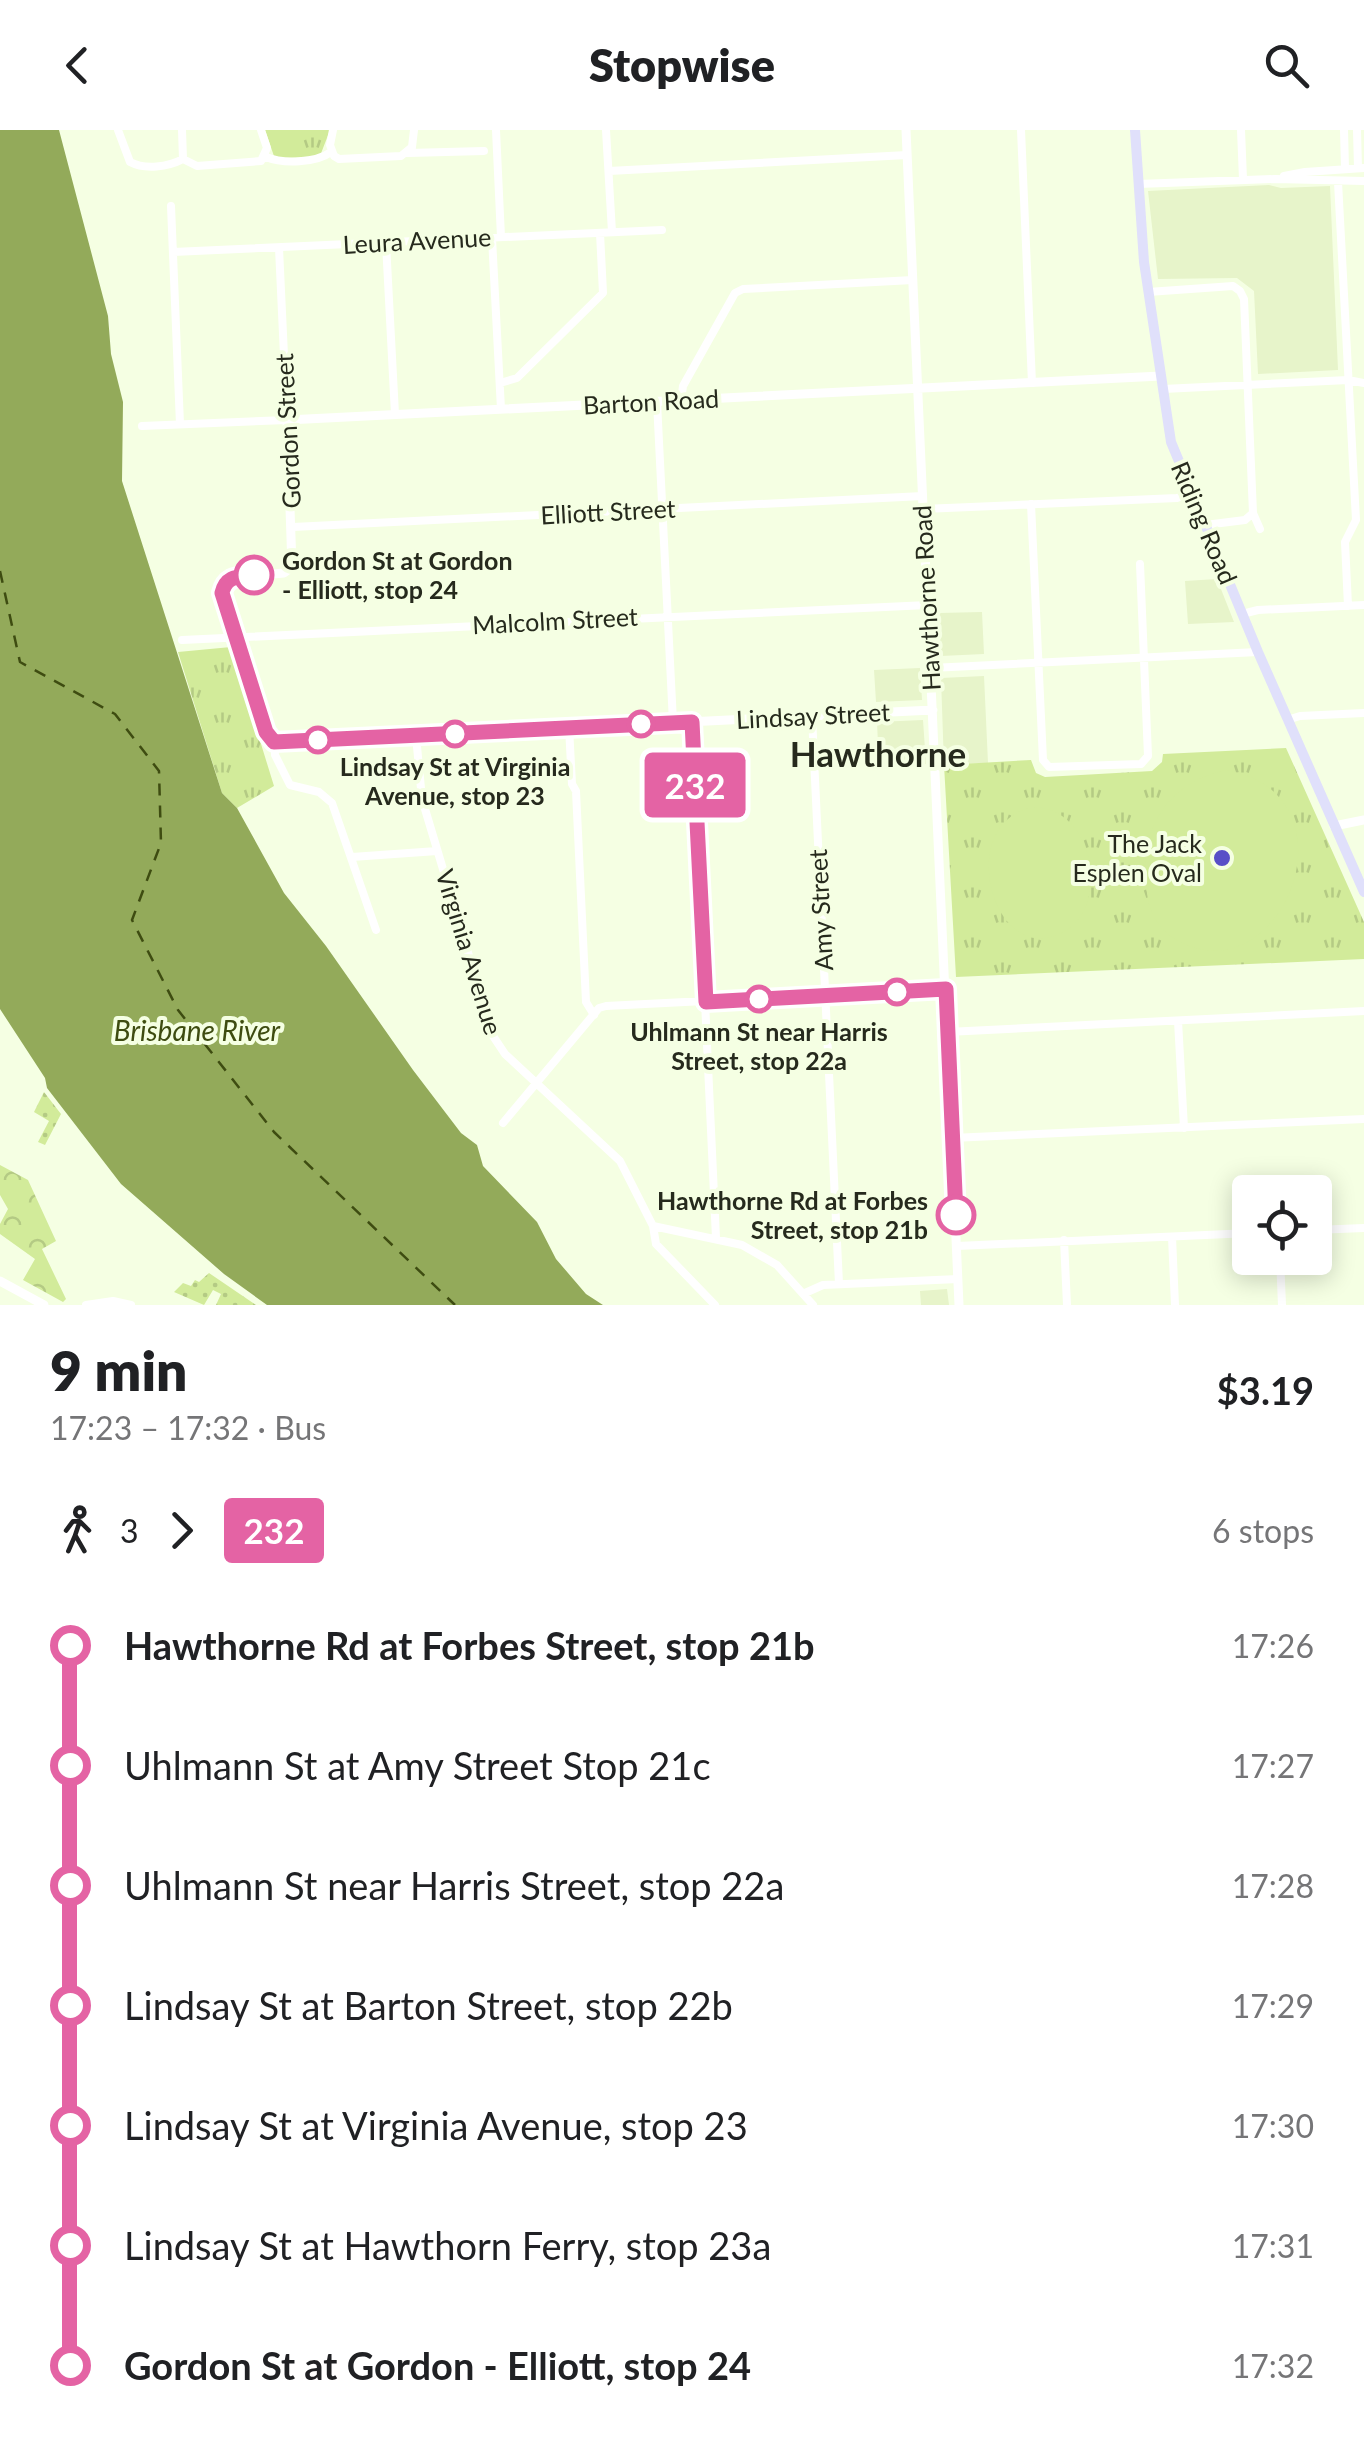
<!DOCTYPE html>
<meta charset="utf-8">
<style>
:root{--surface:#fff;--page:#f2f2f2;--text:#202124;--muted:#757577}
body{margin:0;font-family:Lato,sans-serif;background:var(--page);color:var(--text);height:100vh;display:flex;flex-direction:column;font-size:38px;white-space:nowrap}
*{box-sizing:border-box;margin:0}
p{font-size:32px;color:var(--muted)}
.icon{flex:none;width:55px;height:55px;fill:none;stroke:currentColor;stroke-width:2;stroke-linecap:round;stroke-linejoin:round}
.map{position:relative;height:1175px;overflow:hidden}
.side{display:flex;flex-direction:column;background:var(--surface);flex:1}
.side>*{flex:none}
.badge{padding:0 20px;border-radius:8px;font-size:35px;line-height:65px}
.buttons{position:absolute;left:1232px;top:1045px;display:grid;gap:20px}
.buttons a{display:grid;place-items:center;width:100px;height:100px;border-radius:10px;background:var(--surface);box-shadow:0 5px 25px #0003;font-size:50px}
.map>.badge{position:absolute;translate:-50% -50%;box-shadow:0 0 0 5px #fff}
.legs{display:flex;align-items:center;gap:15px;height:110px;padding:0 50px;font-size:32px}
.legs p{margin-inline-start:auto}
.headline{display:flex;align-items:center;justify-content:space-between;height:170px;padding:0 50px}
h1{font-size:55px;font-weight:800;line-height:75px}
ul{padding:0 50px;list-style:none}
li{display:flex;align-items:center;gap:35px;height:120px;font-size:38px}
li i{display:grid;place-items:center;width:15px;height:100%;margin:0 12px;background:currentColor}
li i::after{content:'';width:25px;height:25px;margin:-12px;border:8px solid;border-radius:50%;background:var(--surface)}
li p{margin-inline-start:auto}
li:first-child i{background:linear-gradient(#0000 50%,currentColor 0)}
li:last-child i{background:linear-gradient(currentColor 50%,#0000 0)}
header{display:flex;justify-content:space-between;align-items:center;height:130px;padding:0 50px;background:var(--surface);font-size:45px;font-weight:800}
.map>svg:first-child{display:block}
</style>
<header><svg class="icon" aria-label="back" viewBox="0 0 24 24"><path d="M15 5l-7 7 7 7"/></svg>Stopwise<svg class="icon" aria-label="search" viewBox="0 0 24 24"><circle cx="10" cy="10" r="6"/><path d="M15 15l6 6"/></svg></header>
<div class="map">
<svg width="1364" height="1175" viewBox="0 0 1364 1175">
<defs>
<pattern id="grass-dots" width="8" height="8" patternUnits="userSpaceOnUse" patternTransform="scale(2.5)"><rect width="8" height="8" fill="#d2eb9a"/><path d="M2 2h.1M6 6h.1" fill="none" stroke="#b4ca84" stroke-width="1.8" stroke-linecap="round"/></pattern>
<pattern id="forest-crowns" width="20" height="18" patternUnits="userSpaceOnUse" patternTransform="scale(2.5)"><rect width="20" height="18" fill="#d2eb9a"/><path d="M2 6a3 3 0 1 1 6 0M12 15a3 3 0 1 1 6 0" fill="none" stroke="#b4ca84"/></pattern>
<pattern id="park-tufts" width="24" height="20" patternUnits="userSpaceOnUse" patternTransform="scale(2.5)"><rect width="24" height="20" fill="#d2eb9a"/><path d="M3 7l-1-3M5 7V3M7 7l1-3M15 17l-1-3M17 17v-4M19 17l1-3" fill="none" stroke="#b4ca84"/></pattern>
</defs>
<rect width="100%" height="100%" fill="#f5ffe3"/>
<path fill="#e7f4ca" d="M1269 55 1281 58 1330 56 1338 240 1258 244 1254 161 1237 148 1158 149 1148 61Z
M1217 449 1234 492 1188 494 1185 451Z
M982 482 984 524 941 526 939 483Z
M920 538 922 570 876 572 874 540Z
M984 546 988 633 944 635 941 548Z
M923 590 926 634 879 637 877 592Z
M947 1159 949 1175H921L920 1161Z"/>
<path fill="url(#grass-dots)" d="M44 962 61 984 45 1015 38 1012 49 991 34 982Z
M209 1143 256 1175H216L221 1164 213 1160 204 1175 174 1162 183 1153 191 1156 195 1150 199 1152Z"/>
<path fill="url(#forest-crowns)" d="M0 1035 28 1050 56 1111 42 1119 66 1169 63 1172 23 1150 35 1129 0 1104V1094L8 1079 0 1065Z"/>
<path fill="url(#park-tufts)" d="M265 0H330L320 26 275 29Z
M231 517 274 656 237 678 222 663 178 522Z
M1286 618 1364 792V829L956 847 944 635 1031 630 1036 643 1045 647 1152 641 1162 632 1163 624Z"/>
<path fill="#d2eb9a" d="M1226 640C1357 663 1288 853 1189 816 1170 809 1154 794 1149 774 1135 710 1159 655 1226 640Z
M1033 677C1100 677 1115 797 1046 808 988 817 959 692 1033 677Z"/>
<path fill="#93aa5a" d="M0 0H59L108 186 111 224 123 272 122 351 222 663 237 678 284 763 326 816 413 940 461 1003 477 1015 483 1036 537 1092 556 1129 586 1164 603 1175H267L224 1144 121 1054 47 958 45 948 0 879Z"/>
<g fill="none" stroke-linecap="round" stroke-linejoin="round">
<path stroke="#3e4c11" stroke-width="2.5" stroke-dasharray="12 10" stroke-linecap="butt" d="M0 441 20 532 115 584 159 641 161 713 132 790 178 880 274 1002 455 1175"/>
<path stroke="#fff" stroke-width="8" d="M118 0 130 32C145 40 168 37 183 29L197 36 261 31 267 18 261 0
M182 0 183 29
M333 0 330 15 334 26 339 29 401 26 412 17 414 0
M496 0 501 107
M606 0 612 102
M1021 0 1032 253
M1241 0 1243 49
M1344 0 1345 38
M1357 0 1358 38
M408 23 484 21
M266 27C283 34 316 33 331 22
M609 41 907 25
M1284 46 1305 42 1364 38
M1338 52 1356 390 1345 412 1348 476
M1138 54 1275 49 1364 51
M171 76 180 294
M492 108 501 279
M386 113 395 284
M173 122 662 100
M1148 162 1233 156 1240 161 1244 169 1253 383 1245 390 1205 395
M500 253 517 248 603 163 600 103
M1163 259 1348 250 1364 253
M681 271 683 256 735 163 743 159 913 150
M657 272 673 592
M142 296 287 290 279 118
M1031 374 1043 630 1049 637 1141 634 1148 626 1140 434
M923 379 1177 368 1191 363
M1253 383 1260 399
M293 397 923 366
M1242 484 1258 480 1364 475
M182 510 928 475
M931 538 1258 522
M812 586 839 1154
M1287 590 1300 586 1364 583
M692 591 716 1108
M569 597 572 654 576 661 586 872 594 885
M416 606 422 669 493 906 505 924 620 1031 653 1096 742 1115 777 1135 813 1175
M274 612 275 625 290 655 319 662 332 673 376 800
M352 727 437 721
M1178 891 1184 998
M947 902 1364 881
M503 993 599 878 606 876 945 859
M952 1008 1364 989
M653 1096 656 1114 715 1175
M1315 1100 1364 1098
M1172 1107 1175 1175
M1064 1110 1067 1175
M957 1116 1250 1103
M1280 1128 1282 1175
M805 1163 823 1155 958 1149
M86 1175 113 1171 131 1175"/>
<path stroke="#fff" stroke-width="9" d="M906 0 959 1175
M933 580 277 612 267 601 223 460 231 448 284 443 292 437 287 290 1161 246
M1334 696 1364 690
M0 1151 44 1175"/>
<path stroke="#e0e0fb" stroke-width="10" d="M1135 0 1144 132 1171 312 1258 522 1364 762"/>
</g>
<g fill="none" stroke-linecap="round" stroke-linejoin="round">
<defs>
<path id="line-1" d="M254 445C239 447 226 445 222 463L266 602 274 612 692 592 706 872 946 859 956 1085"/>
</defs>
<use href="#line-1" stroke="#fff" stroke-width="22"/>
<use href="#line-1" stroke="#e463a4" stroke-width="15"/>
</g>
<g fill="#fff" stroke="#e463a4" stroke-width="5">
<circle cx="254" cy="445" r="18"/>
<circle cx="641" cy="594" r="12"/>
<circle cx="455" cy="604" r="12"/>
<circle cx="318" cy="610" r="12"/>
<circle cx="897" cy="862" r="12"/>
<circle cx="759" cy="869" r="12"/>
<circle cx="956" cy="1085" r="18"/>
</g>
<circle fill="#594fc7" stroke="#f5ffe3" stroke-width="4" cx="1222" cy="728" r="10"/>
<g text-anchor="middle" stroke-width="8" stroke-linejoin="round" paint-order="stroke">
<g font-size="25" fill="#262a1d" stroke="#f5ffe3">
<text transform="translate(417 111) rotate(-3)" y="9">Leura Avenue</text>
<text transform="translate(651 272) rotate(-3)" y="9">Barton Road</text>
<text transform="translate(288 301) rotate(-93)" y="9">Gordon Street</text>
<text transform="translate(608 382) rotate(-3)" y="9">Elliott Street</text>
<text transform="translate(1204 393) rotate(67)" y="9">Riding Road</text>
<text transform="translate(927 468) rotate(-93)" y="9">Hawthorne Road</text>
<text transform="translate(555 491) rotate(-3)" y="9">Malcolm Street</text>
<text transform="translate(813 586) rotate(-3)" y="9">Lindsay Street</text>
<text transform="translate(821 780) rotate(-93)" y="9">Amy Street</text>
<text transform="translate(469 822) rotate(73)" y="9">Virginia Avenue</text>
</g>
<g font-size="25" font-weight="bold" fill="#262a1d" stroke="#f5ffe3">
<text x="282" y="440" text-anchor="start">Gordon St at Gordon<tspan x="282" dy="29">- Elliott, stop 24</tspan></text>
<text x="455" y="646">Lindsay St at Virginia<tspan x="455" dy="29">Avenue, stop 23</tspan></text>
<text x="759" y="911">Uhlmann St near Harris<tspan x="759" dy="29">Street, stop 22a</tspan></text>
<text x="928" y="1080" text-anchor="end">Hawthorne Rd at Forbes<tspan x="928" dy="29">Street, stop 21b</tspan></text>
</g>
<g font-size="25" fill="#262a1d" stroke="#f5ffe3" text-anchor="end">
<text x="1202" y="723">The Jack<tspan x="1202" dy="29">Esplen Oval</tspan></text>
</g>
<g font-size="28" font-style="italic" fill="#3e4c11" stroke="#f5ffe3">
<text x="197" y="911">Brisbane River</text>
</g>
<g font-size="35" font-weight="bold" fill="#262a1d" stroke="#f5ffe3">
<text x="878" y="637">Hawthorne</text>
</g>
</g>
</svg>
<div class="buttons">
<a><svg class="icon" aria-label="locate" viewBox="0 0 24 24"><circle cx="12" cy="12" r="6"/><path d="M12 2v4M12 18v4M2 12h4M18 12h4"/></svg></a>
</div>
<b class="badge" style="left:695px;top:655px;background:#e463a4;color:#fff">232</b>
</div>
<section class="side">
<div class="headline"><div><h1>9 min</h1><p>17:23 – 17:32 · Bus</p></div><b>$3.19</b></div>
<div class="legs"><svg class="icon" aria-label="walk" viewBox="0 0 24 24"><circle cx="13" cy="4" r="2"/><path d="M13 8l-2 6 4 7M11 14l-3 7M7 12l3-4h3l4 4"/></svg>3<svg class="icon" aria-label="forward" viewBox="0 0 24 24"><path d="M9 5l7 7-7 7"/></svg><b class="badge" style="background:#e463a4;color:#fff">232</b><p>6 stops</p></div>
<ul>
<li><i style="color:#e463a4"></i><b>Hawthorne Rd at Forbes Street, stop 21b</b><p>17:26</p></li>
<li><i style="color:#e463a4"></i><span>Uhlmann St at Amy Street Stop 21c</span><p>17:27</p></li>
<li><i style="color:#e463a4"></i><span>Uhlmann St near Harris Street, stop 22a</span><p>17:28</p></li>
<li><i style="color:#e463a4"></i><span>Lindsay St at Barton Street, stop 22b</span><p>17:29</p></li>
<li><i style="color:#e463a4"></i><span>Lindsay St at Virginia Avenue, stop 23</span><p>17:30</p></li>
<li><i style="color:#e463a4"></i><span>Lindsay St at Hawthorn Ferry, stop 23a</span><p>17:31</p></li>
<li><i style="color:#e463a4"></i><b>Gordon St at Gordon - Elliott, stop 24</b><p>17:32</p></li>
</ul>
</section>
